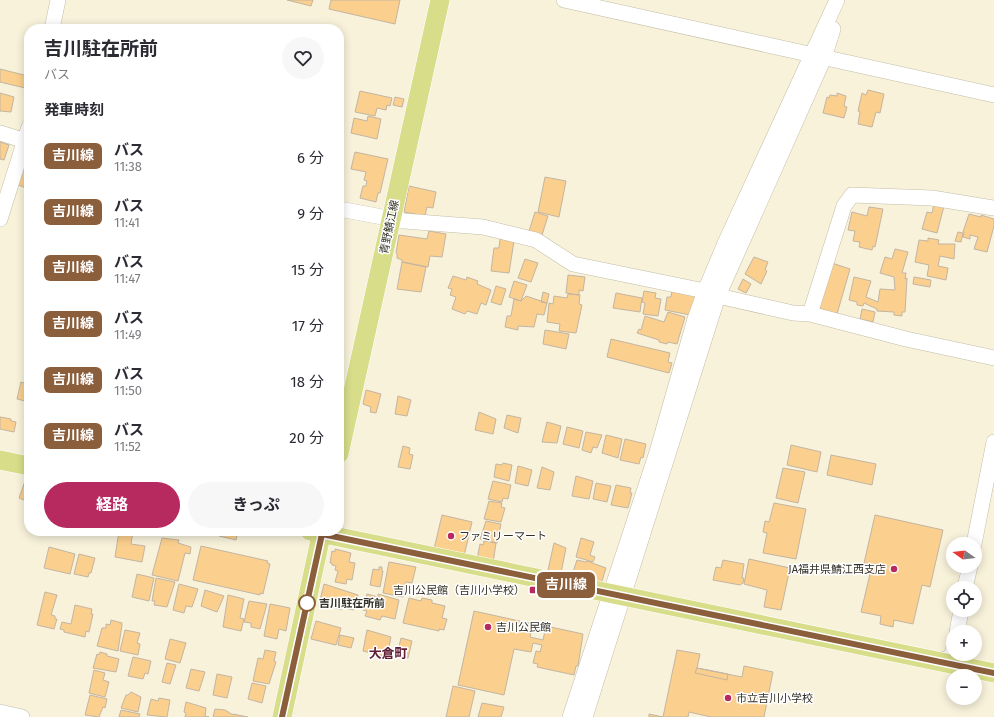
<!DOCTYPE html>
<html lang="ja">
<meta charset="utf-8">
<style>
:root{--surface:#fff;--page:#f7f7f7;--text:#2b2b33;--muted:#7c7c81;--accent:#b72a60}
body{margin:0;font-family:"Fira Sans","Noto Sans JP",sans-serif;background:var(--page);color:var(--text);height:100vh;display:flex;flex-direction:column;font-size:15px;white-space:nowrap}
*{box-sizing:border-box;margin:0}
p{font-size:13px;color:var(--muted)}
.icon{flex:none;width:22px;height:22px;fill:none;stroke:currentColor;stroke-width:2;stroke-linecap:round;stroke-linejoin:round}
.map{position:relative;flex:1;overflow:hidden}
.details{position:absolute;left:24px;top:24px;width:320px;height:512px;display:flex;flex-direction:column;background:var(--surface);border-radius:16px;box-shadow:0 2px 10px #0003}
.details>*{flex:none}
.badge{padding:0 8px;border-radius:6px;font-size:14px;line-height:26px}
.needle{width:26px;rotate:284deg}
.fabs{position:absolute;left:946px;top:537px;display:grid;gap:8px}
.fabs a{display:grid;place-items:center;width:36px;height:36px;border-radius:50%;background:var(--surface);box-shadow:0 2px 10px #0003;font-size:20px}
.map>.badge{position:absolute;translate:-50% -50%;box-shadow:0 0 0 2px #fff}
h2{padding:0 20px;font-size:15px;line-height:36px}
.round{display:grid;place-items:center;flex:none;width:42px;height:42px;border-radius:21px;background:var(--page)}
.overview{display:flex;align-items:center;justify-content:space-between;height:68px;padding:0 20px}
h1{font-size:19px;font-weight:700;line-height:30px}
.action{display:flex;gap:8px;margin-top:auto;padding:8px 20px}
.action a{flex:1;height:46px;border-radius:24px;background:var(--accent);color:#fff;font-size:16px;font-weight:700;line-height:46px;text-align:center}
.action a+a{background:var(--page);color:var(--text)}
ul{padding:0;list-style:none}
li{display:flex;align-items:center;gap:12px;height:56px;padding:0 20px}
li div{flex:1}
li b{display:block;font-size:15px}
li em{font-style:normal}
li .badge{min-width:44px;font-weight:700;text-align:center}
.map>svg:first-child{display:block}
</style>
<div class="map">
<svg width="994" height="717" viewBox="0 0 994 717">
<rect width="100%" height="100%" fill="#f8f2db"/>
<path fill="#fbcf8d" stroke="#c3b5a2" d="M287 0H313L311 6Z
M331 0H400L395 24 329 9Z
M0 69 28 76 25 88 0 82Z
M868 90 884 94 880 113 876 112 872 127 858 124 860 112 858 111 862 93 866 95Z
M360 91 392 98 390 106 387 105 386 110 377 108 375 116 355 112Z
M0 93 14 97 11 112 0 111Z
M837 93 846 96 844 106 847 107 844 118 823 113 827 97 829 98 830 95 837 96Z
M395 97 404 99 402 107 393 105Z
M368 116 381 119 377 139 351 133 354 118 367 121Z
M0 142 9 145 4 160 0 159Z
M29 151V189L18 185Z
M355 152 388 159 380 193H378L376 202 360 198 363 186H366L367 181 364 180 366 172 351 169Z
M545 177 566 181 559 217 538 212Z
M409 186 436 192 433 208 427 207 425 216 404 212Z
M934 204 944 206 937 233 922 229 927 212 932 213Z
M869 207 883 209 875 247 873 246 872 250 859 247 860 242 853 241 855 231 848 230 852 212 867 216Z
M535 212 548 216 542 235 529 231Z
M969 214 981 217V215L994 219V226L987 252 974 249 978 237 970 235V239L963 237 964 232H963Z
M429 231 446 234 442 257 430 256 428 267 402 262V260L397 258V254L396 253 399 235 427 239Z
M958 232 963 233 961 242 955 241Z
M928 238 939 240 938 244H955L954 259 940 256 938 266 948 268 946 280 927 276 929 265 915 262 919 240 928 241Z
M500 239 514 241 509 273 491 271 494 248H499Z
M895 249 908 252 902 273H906L905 279 907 278 905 312H902V316L894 315V312L877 311V309L864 303 863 306 857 305V302L849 300 854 277 871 281 866 297 878 302 880 289 895 290 894 277 880 273 885 257 892 259Z
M754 257 768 262 765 270 767 271 761 284 745 274Z
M525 259 538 263 531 282 518 278Z
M402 262 426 267 421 292 397 289Z
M832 263 850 269 837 314 818 308Z
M568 275 585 277 583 291 579 290V295L566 293Z
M453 276 466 280 467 277 478 281 477 284 491 290 486 305 481 303 477 314 467 311 465 314 452 309 456 297 450 295 452 289 448 288Z
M914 277 931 280 930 287 913 284Z
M743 279 751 284 746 293 738 289Z
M514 281 527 285 521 301 509 297Z
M496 286 506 289 501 305 491 302Z
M672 290 696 295 693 308H691L690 315 665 310 667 297H671Z
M644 291 656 293 655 298 661 299 658 316 643 314 645 303 642 302Z
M543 292 549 294 547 303 541 302Z
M616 293 642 298 640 312 613 308Z
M568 294 580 295 579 304 582 305 576 333 559 331 560 324 547 322 549 303 553 304 554 296 567 298Z
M526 296 547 303 544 315 537 314 534 327 518 326V330L505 327 507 316H511L514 299 521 301Z
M862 309 875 312 873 322 860 319Z
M668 312 685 317 677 344 668 342 667 344 659 342V340L637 333 639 329 641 330 645 316 664 322Z
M545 330 569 334 566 349 543 344Z
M611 339 670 353 668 362 672 363 669 373 607 357Z
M21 382 29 384V402L17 399Z
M366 390 381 394 376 413 370 412 371 407 363 404Z
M398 396 411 400 407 416 395 414Z
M479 412 496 419 493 434 475 430Z
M507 415 521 418 518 433 504 428Z
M0 417 11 419V421L16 422 14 432 0 429Z
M547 422 561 426 557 443 542 442Z
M567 427 583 431 579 448 563 444Z
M586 432 602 435 597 448 593 447 591 453 582 450Z
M606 435 622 439 618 458 602 453Z
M625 439 646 444 643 458 641 457 639 464 620 460Z
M791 445 821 452 817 472 787 465Z
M403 446 410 448 409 454 413 455 410 469 398 467Z
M831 455 876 464 872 485 827 475Z
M503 463 512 465 509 481 494 477 496 464 502 465Z
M518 466 532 470 528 486 515 483Z
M542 467 554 472 550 490 537 488Z
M783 468 805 472 798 503 776 498Z
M576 476 593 481 589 499 572 496Z
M25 481 29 482V502L19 498Z
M493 481 511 485 508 499 503 498 502 502 488 499Z
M596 483 611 486 607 502 593 499Z
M616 485 631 488 630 493H632L628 508 611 505Z
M489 501 502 503 501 507 505 508 501 522 484 519Z
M774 503 806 509 796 559 763 553 767 533 763 532 765 521 769 522Z
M442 515 472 522 464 556 434 549Z
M875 515 943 530 930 587 922 585 913 624 894 620 893 627 880 624 881 616 861 612 870 574 862 572Z
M486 521 501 524 497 543 480 539Z
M119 531H133L131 544 145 546 142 562 115 557Z
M220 531H238L236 540 219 536Z
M162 538 179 540 178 543 191 547 190 554 185 553 178 581 152 575Z
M581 538 594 542 590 555 595 557 593 562 576 557Z
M484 541 496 543 493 563 477 559 480 544 483 545Z
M554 543 566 548 561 573 548 570Z
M201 546 268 561 267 563 270 564 263 594 260 593V595L193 580Z
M49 547 75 554 70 574 44 568Z
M335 549 351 553 349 562 355 563 352 580 347 579 346 584 335 582 338 571 335 570 336 566 332 565V563H330L332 551 335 552Z
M79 554 95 558 91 573H89L88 577 74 574Z
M749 559 790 568 781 610 764 607 767 590 744 584Z
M577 560 586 562 587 561 606 568 601 584 571 578Z
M723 560 744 564 742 578H744L743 583 740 585 713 580 716 567 721 568Z
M389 562 416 567 412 583 406 582 403 597 383 593Z
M379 567H382V571H383L380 587 370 585 373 569 379 570Z
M137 574 154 578 149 601 132 597Z
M156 578 175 582 167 607 154 605 155 601H152Z
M179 584 198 589 192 607 186 606 184 613 173 610Z
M324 584 358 595 354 610 342 607 341 610 321 603 322 601 320 600Z
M205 590 224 596 217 612 201 606Z
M45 592 57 595 51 615 55 616V619H57L54 629 37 625Z
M367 594 378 597V594L399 600 395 619 382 616 380 620 365 616 367 611 363 610Z
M228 595 244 599 240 618 244 619 241 631 223 627Z
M409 598 421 601 422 598 432 600V603L445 606 442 618 447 619 444 630 439 629V631L403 623Z
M249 601 267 604 260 629 251 627V623L244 622Z
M270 604 290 608 286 631 279 629 277 639 264 636Z
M75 605 92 609 91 614H93L89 632 86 631 85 637 64 632V630L60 629 62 622 71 624Z
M474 611 533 624 530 637 543 640 546 626 583 634 578 666H576L574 675 537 667 538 664 533 663 536 651 540 652 542 645 533 643 531 652 514 649 504 695 458 685Z
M111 620 122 623V625L118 651 97 646 102 628H106V624L110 625Z
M316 621 341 628 336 645 311 639Z
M125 630 140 633 137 643 140 644 138 655 120 651Z
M367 630 391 637 387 657 363 651Z
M340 635 354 638 351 648 338 645Z
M401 638 412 641 408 658 397 655Z
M170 639 186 643 180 663 165 659Z
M265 650 276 652 274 661 276 662 269 684 253 681 258 658 263 659Z
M677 650 700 654 697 668 742 677 744 666 773 672 764 717H711L689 712 688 717H649V714L663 717Z
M100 652 107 654V656L119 659 116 672 93 668 97 654 99 655Z
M133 657 151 661 148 674 145 673 143 679 128 676Z
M167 663 176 665 170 684 162 682Z
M697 668 728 674 727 680 695 673Z
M191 669 205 672 199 691 186 688Z
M94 670 105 673 103 680 109 682 105 697 89 693Z
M217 674 232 677 227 698 213 695Z
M252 683 266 686 262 703 248 699Z
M453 686 475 691 469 717H446Z
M131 692 141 697 138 712 121 708 126 695H128Z
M90 695 107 699 105 708 103 707 99 717 85 715Z
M159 698 170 700 167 717 147 715 151 699 158 701Z
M186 702 206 708 205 716 209 717H185L186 713 184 712Z
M482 703 504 707 501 717H478Z
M215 709 225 710 233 715V714L248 717H213Z
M121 710 140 714 139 717H119Z"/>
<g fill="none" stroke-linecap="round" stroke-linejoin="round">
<defs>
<path id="minor" d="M564 0 994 95
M52 29 58 0
M0 133 29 142
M339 209 404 221 483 227 536 240 573 264 705 291
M0 219 29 127
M718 296 793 313 810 314 906 339 994 358
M810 314 844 206 852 195 932 198 994 208
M974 544 994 442
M965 588 970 566
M957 632 961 610
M938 661 952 657 953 650
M0 712 22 717
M570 717 657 452 695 319 705 291 726 241 837 0
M585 717 718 296 824 58 833 29"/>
<path id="major" d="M339 454 440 0
M0 460 29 466
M310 531 994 673
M282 717 322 531"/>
</defs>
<use href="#minor" stroke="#c3bda7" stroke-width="16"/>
<use href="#major" stroke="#fff" stroke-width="20"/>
<use href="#minor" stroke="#fff" stroke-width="15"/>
<use href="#major" stroke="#d7dd89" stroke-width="19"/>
</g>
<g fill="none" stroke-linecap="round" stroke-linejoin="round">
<defs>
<path id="line" d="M282 717 322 534 994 673"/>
</defs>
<use href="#line" stroke="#fff" stroke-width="9"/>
<use href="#line" stroke="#8b5e3c" stroke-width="6"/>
</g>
<g fill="#b72a60" stroke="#fff" stroke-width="1.5">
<circle cx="451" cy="536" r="4"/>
<circle cx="894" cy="569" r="4"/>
<rect x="529" y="586" width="8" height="8" rx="2"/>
<circle cx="488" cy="627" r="4"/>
<circle cx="728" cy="698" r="4"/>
</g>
<circle fill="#fff" stroke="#8b5e3c" stroke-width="2" cx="307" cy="603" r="8"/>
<g text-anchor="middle" stroke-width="3" stroke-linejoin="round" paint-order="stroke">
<g font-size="11" fill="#323027" stroke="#fff">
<text transform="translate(389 227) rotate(-78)" y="4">青野鯖江線</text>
</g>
<g font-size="11" fill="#323027" stroke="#fff" text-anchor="start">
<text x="459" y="540">ファミリーマート</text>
<text x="886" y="573" text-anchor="end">JA福井県鯖江西支店</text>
<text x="525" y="594" text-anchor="end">吉川公民館（吉川小学校）</text>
<text x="496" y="631">吉川公民館</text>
<text x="736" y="702">市立吉川小学校</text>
</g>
<g font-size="11" font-weight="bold" fill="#323027" stroke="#fff" text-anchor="start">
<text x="319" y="607">吉川駐在所前</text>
</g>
<g font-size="13" font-weight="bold" fill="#601c33" stroke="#fff">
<text x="388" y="658">大倉町</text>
</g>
</g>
</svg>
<div class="fabs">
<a><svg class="needle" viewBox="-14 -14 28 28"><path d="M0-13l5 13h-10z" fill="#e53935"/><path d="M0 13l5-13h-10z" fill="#7c7c81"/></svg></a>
<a><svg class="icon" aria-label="locate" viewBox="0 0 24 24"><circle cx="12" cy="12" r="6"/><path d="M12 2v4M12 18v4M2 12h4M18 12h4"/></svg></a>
<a>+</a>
<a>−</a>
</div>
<b class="badge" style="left:566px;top:585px;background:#8b5e3c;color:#fff">吉川線</b>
<section class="details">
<div class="overview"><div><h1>吉川駐在所前</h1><p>バス</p></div><a class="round"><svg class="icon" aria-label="heart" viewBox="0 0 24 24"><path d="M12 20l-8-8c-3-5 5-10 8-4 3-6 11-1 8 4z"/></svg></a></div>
<h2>発車時刻</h2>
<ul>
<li><span class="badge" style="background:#8b5e3c;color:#fff">吉川線</span><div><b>バス</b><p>11:38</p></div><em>6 分</em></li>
<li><span class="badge" style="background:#8b5e3c;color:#fff">吉川線</span><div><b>バス</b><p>11:41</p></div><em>9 分</em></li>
<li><span class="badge" style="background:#8b5e3c;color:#fff">吉川線</span><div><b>バス</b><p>11:47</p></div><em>15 分</em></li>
<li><span class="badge" style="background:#8b5e3c;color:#fff">吉川線</span><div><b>バス</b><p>11:49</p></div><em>17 分</em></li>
<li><span class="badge" style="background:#8b5e3c;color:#fff">吉川線</span><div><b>バス</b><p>11:50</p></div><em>18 分</em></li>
<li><span class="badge" style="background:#8b5e3c;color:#fff">吉川線</span><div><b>バス</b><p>11:52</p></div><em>20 分</em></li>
</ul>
<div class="action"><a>経路</a><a>きっぷ</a></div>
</section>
</div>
